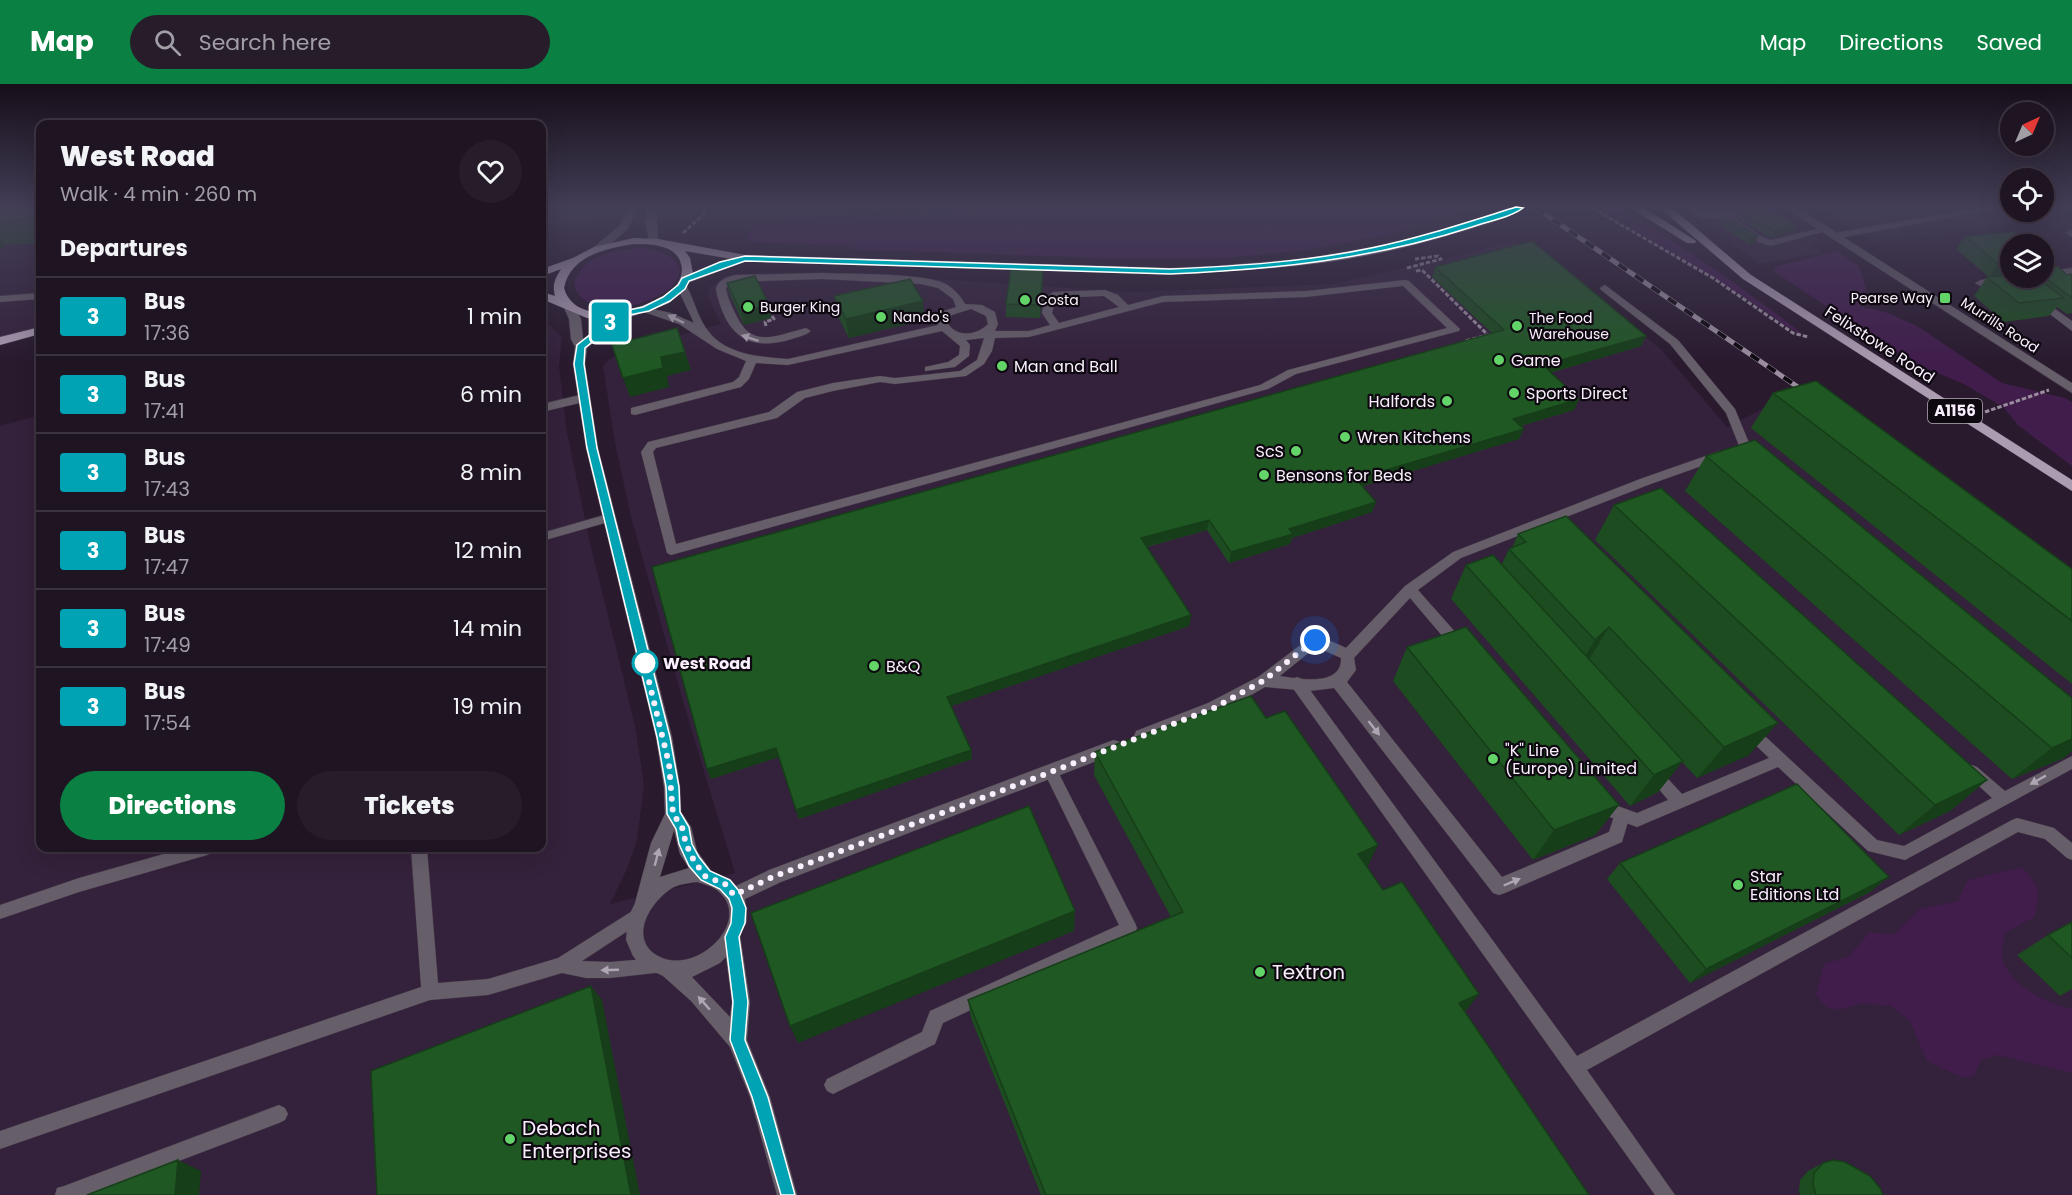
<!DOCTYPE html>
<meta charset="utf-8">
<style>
:root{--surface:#1f1422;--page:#271d2a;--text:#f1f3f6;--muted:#a19ea5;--line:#3c3340;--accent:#0b8043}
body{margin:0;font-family:Poppins,sans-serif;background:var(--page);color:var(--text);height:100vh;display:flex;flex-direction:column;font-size:22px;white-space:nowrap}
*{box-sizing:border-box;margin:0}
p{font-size:20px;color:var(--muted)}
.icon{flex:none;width:33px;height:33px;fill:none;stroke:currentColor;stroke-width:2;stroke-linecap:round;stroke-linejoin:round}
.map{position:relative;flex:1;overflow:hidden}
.drawer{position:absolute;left:36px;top:36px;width:510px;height:732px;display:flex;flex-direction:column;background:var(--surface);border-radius:12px;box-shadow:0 6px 24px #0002,0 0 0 2px var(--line)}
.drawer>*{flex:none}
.badge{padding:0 12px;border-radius:4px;font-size:21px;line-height:39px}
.needle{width:39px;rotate:44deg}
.tools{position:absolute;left:2000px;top:18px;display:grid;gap:12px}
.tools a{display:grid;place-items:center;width:54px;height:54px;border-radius:50%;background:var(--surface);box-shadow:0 6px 24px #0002,0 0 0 2px var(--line);font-size:30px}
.you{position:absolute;width:30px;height:30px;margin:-15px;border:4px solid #fff;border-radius:50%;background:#1a73e8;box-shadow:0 0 0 9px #1a73e833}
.map>.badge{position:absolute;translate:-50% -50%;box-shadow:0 0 0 3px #fff}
h2{padding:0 24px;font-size:22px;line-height:54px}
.round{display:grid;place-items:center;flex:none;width:63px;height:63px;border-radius:32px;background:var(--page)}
.headline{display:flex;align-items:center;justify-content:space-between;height:102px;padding:0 24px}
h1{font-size:28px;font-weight:800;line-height:45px}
.cta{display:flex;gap:12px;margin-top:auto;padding:12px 24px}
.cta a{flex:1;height:69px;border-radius:36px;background:var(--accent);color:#fff;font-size:24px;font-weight:800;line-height:69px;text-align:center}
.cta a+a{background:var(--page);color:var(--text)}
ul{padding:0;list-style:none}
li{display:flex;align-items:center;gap:18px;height:78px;padding:0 24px;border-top:2px solid var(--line)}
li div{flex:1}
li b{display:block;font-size:22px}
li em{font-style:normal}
li .badge{min-width:66px;font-weight:700;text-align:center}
header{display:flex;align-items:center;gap:36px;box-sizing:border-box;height:84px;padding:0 30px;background:var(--accent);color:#fff}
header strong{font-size:28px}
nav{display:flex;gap:33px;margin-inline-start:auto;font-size:21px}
.search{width:420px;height:54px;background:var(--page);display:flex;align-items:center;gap:15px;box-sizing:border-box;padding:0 21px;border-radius:33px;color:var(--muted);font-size:22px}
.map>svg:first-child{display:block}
</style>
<header>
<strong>Map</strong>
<div class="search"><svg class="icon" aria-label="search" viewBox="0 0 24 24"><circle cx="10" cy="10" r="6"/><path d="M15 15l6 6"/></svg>Search here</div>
<nav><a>Map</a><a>Directions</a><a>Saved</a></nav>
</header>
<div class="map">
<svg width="2072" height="1111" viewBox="0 0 2072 1111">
<rect width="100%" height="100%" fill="#291a2e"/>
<path fill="#34213b" d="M0 124H40V247L0 257Z
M542 124H996L752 136 542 140Z
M1686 124H1771L1823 158 1812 161 1822 169 1759 180Z
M1820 124H2010V128H2043V124H2072V129L1875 160Z
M1513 156 1661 265 1727 343 1784 314 2072 509V1111H0V342L40 331V764H542V234L562 253 559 283 567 348 590 459 635 641 644 701 637 756 627 785 610 820 735 789 686 628 631 433 615 359 603 282 610 275 622 267 721 240 708 213 709 204 725 192 735 191H872L1133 208 1333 200 1477 167Z"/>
<path fill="#411d4c" d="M1054 124H1471L1472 125 1399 148 1361 156 1305 166 1228 174 1126 175 849 165V161L747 158 752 136Z
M1606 125C1636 130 1661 150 1687 167 1727 193 1765 221 1803 250 1786 246 1771 230 1756 221 1704 188 1652 154 1598 126Z
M645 164C662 167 692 178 674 200 657 221 597 235 578 210 573 203 574 195 579 189 593 168 621 165 645 164Z
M1836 167 1859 182 1866 204 1860 222 1888 229 1917 242 2002 299 2065 314 2072 318V382L2018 341 2003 323 1964 300 1915 280 1773 187 1777 182Z
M2021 783C2040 801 2041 809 2034 833L2005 849C2004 857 2000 870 2003 877 2014 905 2046 918 2072 925V989L1997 971 1981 976 1974 992 1961 993 1927 977 1910 937 1891 922 1863 919 1839 926 1826 923 1816 911 1824 880 1848 873 1870 848 1893 851 1920 825 1958 817 1968 796Z"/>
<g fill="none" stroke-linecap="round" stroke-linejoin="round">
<defs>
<path id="service" d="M1688 124 1723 129 1736 124H1750L1731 133 1764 154 1771 156 1825 143 1830 146 1771 162 1758 158 1722 135 1699 133Z
M1979 124H2002L1834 155 1829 152 1834 149Z
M822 189C849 190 925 189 946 200 954 205 961 212 965 220L982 221 995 228 998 240 995 247H1029L1050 241 1042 229 1044 215 1053 208 1105 206 1118 211 1128 221 1163 212 1306 207 1405 196 1409 197 1460 245 1459 247 1296 290 1268 305 671 471 667 469 641 368 648 358 769 328 797 308 833 299 880 292 895 294 960 287 977 276 984 254 966 256 970 261 969 272 955 283 925 287V283L948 278 959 271 960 262 942 247 788 281 756 279 749 295 741 303 635 331 631 330V324L733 298 739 293 746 277 717 265 679 240 638 226 643 223 671 229 694 239 677 203 678 201H686C694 215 698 235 709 248 727 271 761 273 788 275L938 241 937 238 944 227 956 223 953 215 938 204 921 200 822 195 733 198 726 204C727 213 732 222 736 231 752 266 777 251 806 244L811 247C805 252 794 254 785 257 743 267 725 246 716 206 716 197 727 193 735 191ZM1403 202 1447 244 1288 286 1260 301 676 460 653 368 656 364 777 334 805 314 833 307 880 298 895 300 966 292 984 280 992 267 995 254 1029 253 1163 218 1306 213ZM1104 212 1119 223 1059 239 1052 229 1056 214ZM971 225 986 232 988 240C976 252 956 254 947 238L952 231Z
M1605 201 1678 256 1735 325 1754 371 1752 374H1744L1726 329 1670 260 1601 206 1600 204Z
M40 209V215L0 218V212Z
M584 310 588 311V317L542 328V320Z
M1720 367 1726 371 1724 374 1648 401 1461 474 1418 506 1465 559 1467 563 1465 567H1455L1410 514 1353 575H1343L1341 571 1343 567 1405 502 1453 468 1640 395Z
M608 430 614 434 612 437 542 457V449Z
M1297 593 1302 595 1577 972 2012 736 2017 734 2054 744 2072 759V776L2067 774 2045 755 2018 748 1587 986 1675 1111H1655L1292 603 1290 599 1292 595Z
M1749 640 1754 642 1877 756 1904 762 1992 714 1967 691 1965 687 1967 683 1972 681 1977 683 2005 707 2072 672V685L1905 776 1868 767 1778 683 1637 743 1607 732 1604 727 1607 722 1612 720 1637 729 1668 716 1647 691 1645 687 1647 683 1652 681 1657 683 1682 710 1769 674 1744 650 1742 646 1744 642Z
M1051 682 1056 684 1135 839 1137 844 1135 849 943 939 935 960 839 1007 833 1010 827 1007 824 1001 827 995 922 948 930 927 1119 841 1044 688 1046 684Z
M185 764H215L212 769 207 771 79 808 0 835V821L79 794Z
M411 764H427L438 899 488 895 558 874 637 824 643 827 645 832 643 837 582 877 610 878 658 874 664 876 666 882 664 888 610 894H586L562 889 488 911 430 916 0 1065V1047L421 903Z
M279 1021 285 1024 288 1030 285 1036 279 1039 89 1111H55L57 1104 64 1102Z"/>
<path id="minor" d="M1785 124H1798L2072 299V309Z
M2072 146V153L2066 149Z
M2072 184V190L2043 194H2040H2043V188Z
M2010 192 2028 194 2022 197 1981 202 1975 199 1981 196Z
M2037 212 2072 237V247L2033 217 2031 215Z
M570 221 574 222 581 235 583 255 618 228 622 227 628 230 587 264 585 280 598 364 672 653 680 703 681 728 691 743 697 767 712 788 730 795 736 802 769 786 1108 658 1114 656 1120 658 1122 663 1120 668 781 798 745 815 747 837 740 851 750 918 747 956 770 1013 797 1111H777L750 1013 730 963 691 917 663 892 640 881 633 872 626 856 628 834 635 819 651 759 665 730 664 703 656 653 586 364 573 280 575 263 571 255 569 235 564 224ZM674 746 680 770 689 784 660 793ZM697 798C703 800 713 802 718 807 756 838 690 899 652 868 630 848 654 814 674 803 681 800 689 799 697 798ZM726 873 732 918 730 933 692 893 720 879Z
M1315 550 1353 567 1356 586 1347 598 1502 793 1609 748 1616 726 1622 724 1628 726 1630 731 1622 758 1505 809 1499 811 1493 809 1334 604 1310 607 1265 603 1220 629 1142 659 1136 657 1134 652 1136 647 1208 619 1258 593ZM1316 563 1341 574C1342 603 1299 595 1280 592Z"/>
<path id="tertiary" d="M628 124H638L628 145 602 167H594V163L621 140Z
M647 124H657L658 159H650L649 157 646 140Z"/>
<path id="primary" d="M1506 124H1522C1505 137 1471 145 1450 151 1312 194 1174 190 1032 186 936 183 841 180 746 177L690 198 669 219 633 232 610 235 587 234 542 215V208L555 212C552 201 555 195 561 185L542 192V185L573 174 594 163 634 154 658 155 745 171 1170 184 1214 182 1302 175 1390 160 1472 138ZM634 160C652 160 680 160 682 185 682 195 677 202 669 208 646 227 575 245 564 204 570 172 606 164 634 160ZM685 167 732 175 693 190 690 174Z
M1631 124H1644L1696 157 1695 159H1687Z
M1660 124H1672L1751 191 2072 396V407L1743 195Z
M40 243V250L0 261V253Z"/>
</defs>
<use href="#service" stroke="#423447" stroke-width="1"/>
<use href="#minor" stroke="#423447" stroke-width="1"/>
<use href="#tertiary" stroke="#423447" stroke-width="1"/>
<use href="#primary" stroke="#423447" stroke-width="1"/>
<path stroke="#9a8d9e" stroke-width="3" stroke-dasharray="4.5 2" stroke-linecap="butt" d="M1592 124 1713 194 1793 249 1808 253
M1610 124 1621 127
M683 149 705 129 706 124
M1407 184 1441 175 1438 172 1415 175
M1416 187 1422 186 1488 251 1465 257
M766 242 765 238 774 235 772 232
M1985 328 2049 306"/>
<use href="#service" fill="#665e69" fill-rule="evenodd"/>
<use href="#minor" fill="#665e69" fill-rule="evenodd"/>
<use href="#tertiary" fill="#665e69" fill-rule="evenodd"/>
<use href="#primary" fill="#ac9cb2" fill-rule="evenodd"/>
<defs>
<path id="rail" d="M1536 124 1811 312"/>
</defs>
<use href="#rail" stroke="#9b8f9f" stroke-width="5"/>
<use href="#rail" stroke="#0e0810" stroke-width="4" stroke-dasharray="10" stroke-linecap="butt"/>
</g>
<path fill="#1c4c1f" d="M0 124H40V159L5 161 0 165Z
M1707 124H1729L1723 127Z
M1739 127 1796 141 1793 147 1771 154 1736 133Z
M1721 134 1758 152 1755 159 1749 160 1718 140Z
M1965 152 2010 160V194H2043V171L2051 183 2067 191 2072 190V229L2067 230 2057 223 2049 232 2004 238 1974 212 1987 193 2009 191 2010 190 1989 193 1956 165Z
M1435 183 1646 252 1641 262 1550 289 1579 315 1574 326 1521 342 1519 355 1363 402 1376 418 1372 428 1292 454 1290 460 1229 479 1207 446 1147 463 1191 531 1189 542 951 622 971 666 972 675 799 735 779 673 711 695 707 685 1493 250 1432 193Z
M1043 186V199L1040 234 1006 233V220Z
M727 199 769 221 771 234 744 241 730 211Z
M834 212 924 236 849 254 837 231Z
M1773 309 2072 485V600L1751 344Z
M1706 372 2064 674 2012 695 1685 407Z
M1614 421 1987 696 1950 727 1899 751 1595 456Z
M1518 450 1749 671 1697 694 1682 678 1658 708 1630 722 1451 515 1466 481 1502 480 1509 465 1512 464Z
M1407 563 1619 721 1595 751 1533 776 1393 597Z
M1095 668 1368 782 1367 783 1589 1111H1041L971 934 968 916 1171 833 1094 691Z
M1620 779 1870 808 1690 899 1607 795Z
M2072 838V905L2060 912 2017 871 2048 851Z
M1823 1079 1883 1111H1800L1799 1107 1800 1096 1808 1087Z"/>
<path fill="#163e19" d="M1796 141 1793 147 1771 154 1774 147Z
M1758 152 1755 159 1749 160 1752 154Z
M0 155 5 161 0 165Z
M2010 178V190L1989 193 1998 180Z
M1043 186V199L1040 234V221Z
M923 217 924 236 849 254 846 235Z
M769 221 771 234 744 241 741 228Z
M1646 252 1641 262 1538 292 1543 281Z
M685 268 691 286 667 292 669 303 630 313 623 294 661 273Z
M1579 315 1574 326 1509 345 1513 335Z
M1524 345 1519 355 1353 405 1356 395Z
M1376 418 1372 428 1292 454 1290 460 1229 479 1231 468 1289 445Z
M1209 436 1207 446 1140 464 1141 454Z
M1191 531 1189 542 948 623 947 613Z
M1609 543 1588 577 1575 589 1595 556Z
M1778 639 1749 671 1697 694 1724 663Z
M2072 655V667L2064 674 2012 695 2052 664Z
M776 664 779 673 711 695 707 685Z
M971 666 972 675 799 735 796 726Z
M1683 677 1658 708 1630 722 1654 691Z
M1987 696 1950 727 1899 751 1935 721Z
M1619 721 1595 751 1533 776 1554 746Z
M1378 761 1368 782 1349 791 1358 770Z
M1889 793 1870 808 1690 899 1706 885Z
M1075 827 1074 847 798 959 790 942Z
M591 902 602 916 640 1111H631Z
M1479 910 1465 928 1459 919Z
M178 1076 201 1087 199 1111H175Z"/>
<path fill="#205824" stroke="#163e19" stroke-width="1.5" d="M0 124H40V135L0 137Z
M1744 124H1768L1796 141 1774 147 1739 127Z
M1727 133 1758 152 1752 154 1721 134Z
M2014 148 2029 160H2010V178L1998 180 1965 152Z
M1532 157 1646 252 1543 281 1579 315 1513 335 1524 345 1356 395 1376 418 1289 445 1293 450 1231 468 1209 436 1141 454 1191 531 947 613 971 666 796 726 776 664 707 685 652 483 1504 246 1435 183Z
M2043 171 2051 177V183H2058L2067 191 2072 190V214L2043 192Z
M1011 185 1043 186 1040 221 1006 220Z
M2010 191V194H2037L2064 214 2019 219 1987 193Z
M755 192 769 221 741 228 727 199Z
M910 195 923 217 846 235 834 212Z
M677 244 685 268 661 273 663 284 623 294 612 261Z
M1816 297 2072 485V537L1773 309Z
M1755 356 2072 614V655L2052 664 1706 372Z
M1661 404 1987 696 1935 721 1614 421Z
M1566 432 1778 639 1724 663 1609 543 1595 556 1509 465 1526 458 1518 450Z
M1493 471 1683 677 1654 691 1466 481Z
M1466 543 1619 721 1554 746 1407 563Z
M1251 612 1266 634 1285 627 1378 761 1358 770 1383 806 1402 798 1479 910 1459 919 1589 1111H1046L968 916 1183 828 1095 668Z
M1797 700 1889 793 1706 885 1620 779Z
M1029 722 1075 827 790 942 751 829Z
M2072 838V874L2048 851Z
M591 902 631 1111H377L371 987Z
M178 1076 175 1111H87Z
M1833 1076 1845 1078 1870 1092 1880 1104 1883 1111H1816L1813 1101 1814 1089 1823 1079Z"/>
<defs><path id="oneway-solid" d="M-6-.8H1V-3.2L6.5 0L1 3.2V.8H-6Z" transform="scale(1.5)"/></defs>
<g fill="#b0a6b3">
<use href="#oneway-solid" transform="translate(676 235) rotate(-154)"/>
<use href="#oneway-solid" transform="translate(750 254) rotate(-162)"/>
<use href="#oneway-solid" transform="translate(1374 644) rotate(52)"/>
<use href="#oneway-solid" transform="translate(2038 696) rotate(151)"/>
<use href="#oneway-solid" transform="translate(657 773) rotate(-75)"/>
<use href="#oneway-solid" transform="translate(1512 798) rotate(-23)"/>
<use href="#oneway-solid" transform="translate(610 886) rotate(178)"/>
<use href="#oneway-solid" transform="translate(704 919) rotate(-131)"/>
</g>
<linearGradient id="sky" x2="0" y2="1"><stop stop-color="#170e19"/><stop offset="0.44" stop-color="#433e57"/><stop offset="1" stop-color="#433e57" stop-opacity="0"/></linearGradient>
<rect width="2072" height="280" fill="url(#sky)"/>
<path fill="#00a3b4" stroke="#fff" stroke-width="1.5" d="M1516 123 1523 124C1510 134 1488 137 1472 143 1374 175 1272 186 1170 190L745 177 689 197 685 205 670 217 649 227 625 232 585 264 584 280 597 364 670 653 679 703 680 728 689 743 692 760 699 773 710 787 730 796 739 807 746 824 745 839 739 853 748 918 745 956 768 1013 795 1111H781L752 1013 730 956 733 918 725 853 731 839 732 824 729 815 720 805 701 796 689 782 679 760 676 745 667 730 666 703 657 653 587 364 574 280 577 261 619 228 643 223 663 213 678 201 682 194 720 178 745 172 1170 185C1237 182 1305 178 1371 164 1420 154 1468 138 1516 123Z"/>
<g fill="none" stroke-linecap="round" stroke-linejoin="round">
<path stroke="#faeffd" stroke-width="6" stroke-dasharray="0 10.8" d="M645 579 643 573 669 680 673 730 682 743 686 760 694 777 705 792 725 800 734 811 775 792 1051 688 1214 624 1263 597 1315 556"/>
</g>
<g fill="#63d468" stroke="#0e0810" stroke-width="2">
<rect x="1939" y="208" width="12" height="12" rx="3"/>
<circle cx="1025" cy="216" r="6"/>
<circle cx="748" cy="223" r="6"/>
<circle cx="881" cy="233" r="6"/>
<circle cx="1517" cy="242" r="6"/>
<circle cx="1499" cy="276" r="6"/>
<circle cx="1002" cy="282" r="6"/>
<circle cx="1514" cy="309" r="6"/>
<circle cx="1447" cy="317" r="6"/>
<circle cx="1345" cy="353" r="6"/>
<circle cx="1296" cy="367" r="6"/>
<circle cx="1264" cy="391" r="6"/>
<circle cx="874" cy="582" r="6"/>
<circle cx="1493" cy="675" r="6"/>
<circle cx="1738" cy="801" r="6"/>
<circle cx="1260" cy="888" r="6"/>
<circle cx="510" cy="1055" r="6"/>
</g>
<circle fill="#fff" stroke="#00a3b4" stroke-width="3" cx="645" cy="579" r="12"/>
<g text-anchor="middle" stroke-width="4.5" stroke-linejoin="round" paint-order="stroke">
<g font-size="14" fill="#faeffd" stroke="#0e0810" text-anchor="start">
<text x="1933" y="219" text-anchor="end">Pearse Way</text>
<text x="1037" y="221">Costa</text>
<text x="760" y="228">Burger King</text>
<text x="893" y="238">Nando's</text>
<text x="1529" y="239">The Food<tspan x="1529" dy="16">Warehouse</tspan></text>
</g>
<g font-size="14" fill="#faeffd" stroke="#0e0810">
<text transform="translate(2000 241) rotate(33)" y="5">Murrills Road</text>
</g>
<rect fill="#0e0810" stroke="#b3aab6" stroke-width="1.5" x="1928" y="315" width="54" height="24" rx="4.5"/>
<g font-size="15" font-weight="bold" fill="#faeffd">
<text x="1955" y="332">A1156</text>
</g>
<g font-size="16" fill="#faeffd" stroke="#0e0810">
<text transform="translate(1880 260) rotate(33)" y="6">Felixstowe Road</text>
</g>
<g font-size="16" fill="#faeffd" stroke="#0e0810" text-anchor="start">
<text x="1511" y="282">Game</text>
<text x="1014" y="288">Man and Ball</text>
<text x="1526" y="315">Sports Direct</text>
<text x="1435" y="323" text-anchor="end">Halfords</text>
<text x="1357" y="359">Wren Kitchens</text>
<text x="1284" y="373" text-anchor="end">ScS</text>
<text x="1276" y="397">Bensons for Beds</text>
<text x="886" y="588">B&amp;Q</text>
<text x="1505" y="672">"K" Line<tspan x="1505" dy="18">(Europe) Limited</tspan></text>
<text x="1750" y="798">Star<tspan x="1750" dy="18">Editions Ltd</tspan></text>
</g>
<g font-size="16" font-weight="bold" fill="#faeffd" stroke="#0e0810" text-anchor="start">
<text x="663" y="585">West Road</text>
</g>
<g font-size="20" fill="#faeffd" stroke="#0e0810" text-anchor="start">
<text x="1272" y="895">Textron</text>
<text x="522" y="1051">Debach<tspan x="522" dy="23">Enterprises</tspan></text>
</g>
</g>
</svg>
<div class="tools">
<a><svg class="needle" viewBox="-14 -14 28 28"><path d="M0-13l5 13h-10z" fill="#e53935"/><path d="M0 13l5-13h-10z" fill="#a19ea5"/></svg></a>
<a><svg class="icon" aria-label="locate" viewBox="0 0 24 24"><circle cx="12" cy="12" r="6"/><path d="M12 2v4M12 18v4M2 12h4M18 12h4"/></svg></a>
<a><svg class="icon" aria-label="layers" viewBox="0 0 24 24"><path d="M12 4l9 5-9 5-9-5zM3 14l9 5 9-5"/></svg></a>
</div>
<div class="you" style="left:1315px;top:556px"></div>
<b class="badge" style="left:610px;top:238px;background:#00a3b4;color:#fff">3</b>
<section class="drawer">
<div class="headline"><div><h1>West Road</h1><p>Walk · 4 min · 260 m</p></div><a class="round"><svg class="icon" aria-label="heart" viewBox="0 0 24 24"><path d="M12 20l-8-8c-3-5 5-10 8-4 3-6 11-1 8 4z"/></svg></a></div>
<h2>Departures</h2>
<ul>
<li><span class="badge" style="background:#00a3b4;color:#fff">3</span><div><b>Bus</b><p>17:36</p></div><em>1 min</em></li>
<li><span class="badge" style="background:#00a3b4;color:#fff">3</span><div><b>Bus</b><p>17:41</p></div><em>6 min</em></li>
<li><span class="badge" style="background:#00a3b4;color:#fff">3</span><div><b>Bus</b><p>17:43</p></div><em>8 min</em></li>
<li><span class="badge" style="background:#00a3b4;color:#fff">3</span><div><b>Bus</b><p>17:47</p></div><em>12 min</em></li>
<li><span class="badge" style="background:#00a3b4;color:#fff">3</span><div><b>Bus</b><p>17:49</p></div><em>14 min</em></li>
<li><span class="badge" style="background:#00a3b4;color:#fff">3</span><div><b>Bus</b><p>17:54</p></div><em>19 min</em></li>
</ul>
<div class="cta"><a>Directions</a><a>Tickets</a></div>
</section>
</div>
